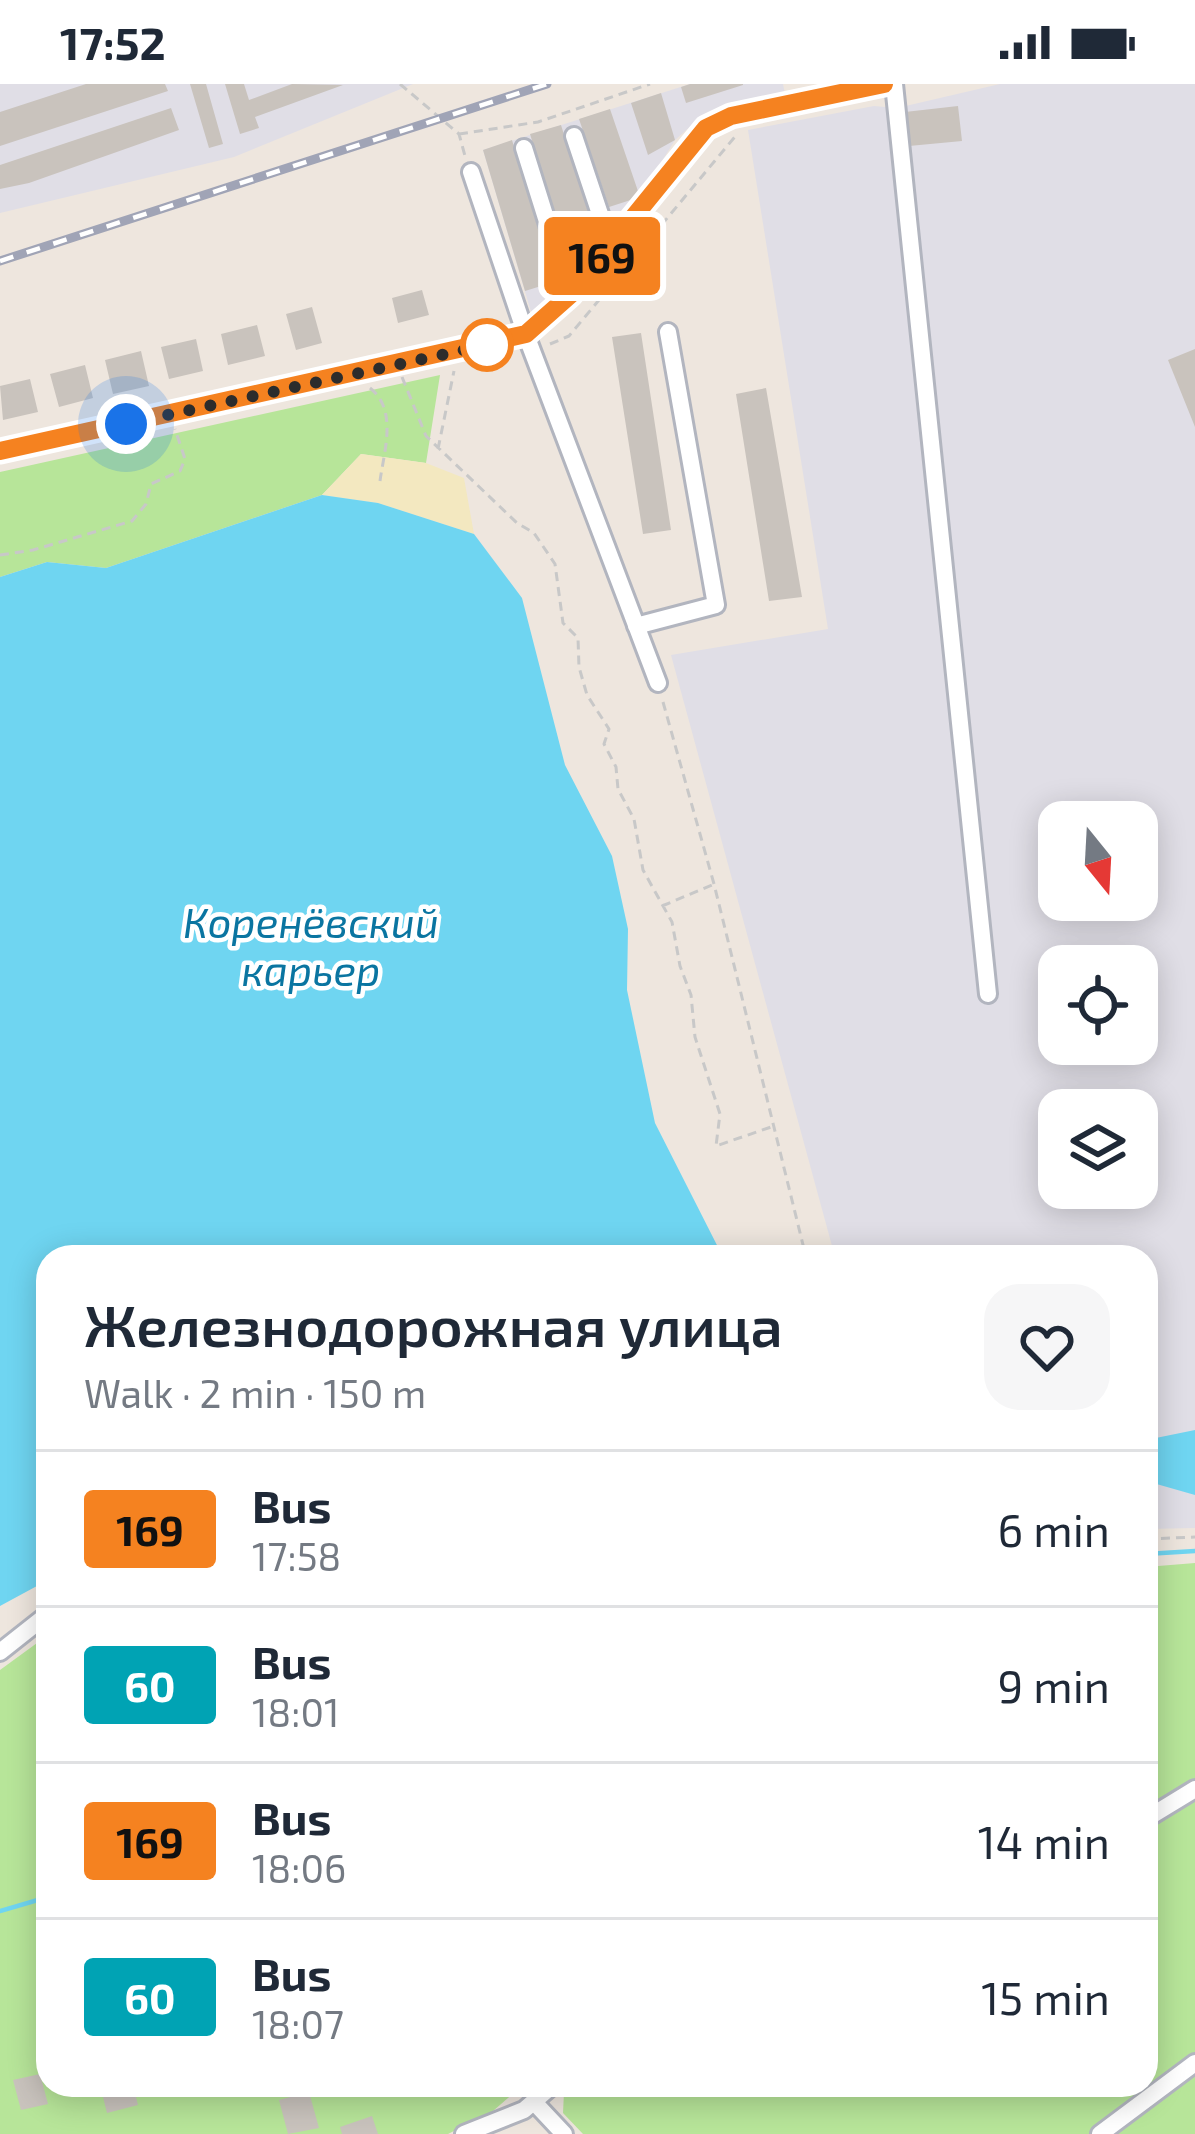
<!DOCTYPE html>
<meta charset="utf-8">
<style>
:root{--surface:#fff;--page:#f6f6f7;--text:#1f2937;--muted:#747a83;--line:#e0e1e3}
body{margin:0;font-family:"Exo 2",sans-serif;background:var(--page);color:var(--text);height:100vh;display:flex;flex-direction:column;font-size:45px;white-space:nowrap}
*{box-sizing:border-box;margin:0}
p{font-size:39px;color:var(--muted)}
.icon{flex:none;width:66px;height:66px;fill:none;stroke:currentColor;stroke-width:2;stroke-linecap:round;stroke-linejoin:round}
.map{position:relative;flex:1;overflow:hidden}
.details{position:absolute;left:36px;top:1161px;width:1122px;height:852px;display:flex;flex-direction:column;background:var(--surface);border-radius:36px;box-shadow:0 6px 30px #0003}
.details>*{flex:none}
.badge{padding:0 24px;border-radius:9px;font-size:42px;line-height:78px}
.needle{width:78px;rotate:162deg}
.fabs{position:absolute;left:1038px;top:717px;display:grid;gap:24px}
.fabs a{display:grid;place-items:center;width:120px;height:120px;border-radius:24px;background:var(--surface);box-shadow:0 6px 30px #0003;font-size:60px}
.you{position:absolute;width:60px;height:60px;margin:-30px;border:9px solid #fff;border-radius:50%;background:#1a73e8;box-shadow:0 0 0 18px #1a73e833}
.map>.badge{position:absolute;translate:-50% -50%;box-shadow:0 0 0 6px #fff}
.round{display:grid;place-items:center;flex:none;width:126px;height:126px;border-radius:36px;background:var(--page)}
.headline{display:flex;align-items:center;justify-content:space-between;height:204px;padding:0 48px}
h1{font-size:57px;font-weight:600;line-height:90px}
ul{padding:0;list-style:none}
li{display:flex;align-items:center;gap:36px;height:156px;padding:0 48px;border-top:3px solid var(--line)}
li div{flex:1}
li b{display:block;font-size:45px}
li em{font-style:normal}
li .badge{min-width:132px;font-weight:700;text-align:center}
.status{display:flex;justify-content:space-between;align-items:center;height:84px;padding:0 60px;background:var(--surface);direction:ltr}
.status svg{height:33px;fill:currentColor}
.map>svg:first-child{display:block}
</style>
<div class="status"><b>17:52</b><svg viewBox="0 0 49 12"><path d="M0 12V9h3v3zM5 12V6h3v6zM10 12V3h3v9zM15 12V0h3v12zM26 1h20v11H26zM47 4h2v5h-2z"/></svg></div>
<div class="map">
<svg width="1195" height="2050" viewBox="0 0 1195 2050">
<rect width="100%" height="100%" fill="#eee6de"/>
<path fill="#e0dee6" fill-rule="evenodd" d="M0 0H413L234 73 0 129Z
M690 0H783L785 10 693 40 675 56 640 113 532 231 483 66Z
M1000 0H1195V1444L1146 1445V1173H835L671 571 828 545 748 46 874 22 897 24ZM1059 738H1137V816H1059ZM1059 882H1137V960H1059ZM1059 1026H1137V1104H1059Z"/>
<path fill="#b7e599" d="M440 291 426 379 361 370 322 411 106 484 47 478 0 493V388Z
M1195 1479V1697L1146 1726V1483Z
M48 1551V2001H523L493 2027 448 2050H0V1586Z
M1195 1715V2050H583L563 2029 564 2008 575 2001H1146V1744Z"/>
<path fill="#f3e8c0" d="M361 370 426 379 464 394 474 450 378 419 322 411Z"/>
<path fill="#6fd5f1" d="M322 411 378 419 474 450 522 514 565 681 612 772 628 845 627 906 655 1039 723 1173H48V1496L0 1522V493L47 478 106 484Z
M1195 1346V1411L1146 1397V1356Z"/>
<g fill="none" stroke-linecap="round" stroke-linejoin="round">
<path stroke="#6fd5f1" stroke-width="4.5" d="M1146 1470 1195 1467
M0 1827 48 1813"/>
</g>
<path fill="#c9c3bd" d="M86 0H165L168 7 0 62V28Z
M190 0H206L223 60 209 64Z
M225 0H244L249 16 292 0 343 1 255 33 259 44 240 50Z
M690 0H743V1L686 19 681 3Z
M661 9 675 56 648 71 631 19Z
M958 22 962 57 909 62 905 28Z
M171 24 179 46 29 99 0 105V81Z
M610 25 640 113 609 123 579 35Z
M561 41 596 153 565 163 530 50Z
M512 56 554 198 525 207 483 66Z
M422 206 429 231 398 239 392 214Z
M312 223 322 259 296 266 286 230Z
M257 241 265 272 228 281 221 250Z
M641 249 671 446 643 450 612 253Z
M196 255 203 287 169 295 161 263Z
M1195 265V343L1168 276Z
M141 267 149 302 113 310 105 276Z
M85 281 93 314 59 323 50 290Z
M30 295 38 328 3 336 0 302Z
M766 304 802 513 769 517 736 310Z
M40 1990 48 2020 21 2026 13 1996Z
M116 2001H133L138 2021 107 2029 101 2005Z
M309 2008 319 2044 288 2050 279 2016Z
M372 2032 378 2050H342L340 2043Z"/>
<g fill="none" stroke-linecap="round" stroke-linejoin="round">
<defs>
<path id="minor" d="M894 0 988 910
M574 52 611 163
M524 64 570 211
M471 88 526 251 658 599
M0 367 526 251 570 211 706 44 731 31 884 0
M636 542 716 521 668 248
M0 1568 48 1530
M1146 1735 1195 1705
M534 2018 564 2050
M464 2050 524 2026 553 2001
M1100 2050 1195 1979"/>
</defs>
<use href="#minor" stroke="#b2b5bf" stroke-width="22"/>
<path stroke="#c8c8c8" stroke-width="3" stroke-dasharray="9 6" stroke-linecap="butt" d="M400 0 459 50 465 72
M459 50 538 38 650 0
M550 260 569 252 738 49
M402 293 426 352 517 439 534 449 555 480 563 539 578 554 579 583 587 611 609 645 604 660 616 683 618 705 634 735 643 786 672 838 680 882 691 911 695 953 720 1030 716 1062 771 1043
M370 304C398 326 384 367 380 397
M438 365 454 287
M0 471 33 466 132 437 146 420 151 400 180 387 185 375 175 345
M663 618 714 800 806 1173
M662 822 712 801
M1146 1455 1195 1453"/>
<use href="#minor" stroke="#fff" stroke-width="16"/>
<defs>
<path id="rail" d="M0 177 547 0"/>
</defs>
<use href="#rail" stroke="#a0a4b6" stroke-width="9"/>
<use href="#rail" stroke="#fff" stroke-width="4.5" stroke-dasharray="14" stroke-linecap="butt"/>
</g>
<g fill="none" stroke-linecap="round" stroke-linejoin="round">
<defs>
<path id="line" d="M0 367 526 250 570 211 706 44 731 32 884 0"/>
</defs>
<use href="#line" stroke="#fff" stroke-width="27"/>
<use href="#line" stroke="#f58220" stroke-width="18"/>
<path stroke="#2c2c2c" stroke-width="12" stroke-dasharray="0 21.6" d="M126 340 487 261"/>
</g>
<circle fill="#fff" stroke="#f58220" stroke-width="6" cx="487" cy="261" r="24"/>
<g text-anchor="middle" stroke-width="9" stroke-linejoin="round" paint-order="stroke">
<g font-size="42" font-style="italic" fill="#0a75a1" stroke="#fff">
<text x="311" y="854">Коренёвский<tspan x="311" dy="48">карьер</tspan></text>
</g>
</g>
</svg>
<div class="fabs">
<a><svg class="needle" viewBox="-14 -14 28 28"><path d="M0-13l5 13h-10z" fill="#e53935"/><path d="M0 13l5-13h-10z" fill="#747a83"/></svg></a>
<a><svg class="icon" aria-label="locate" viewBox="0 0 24 24"><circle cx="12" cy="12" r="6"/><path d="M12 2v4M12 18v4M2 12h4M18 12h4"/></svg></a>
<a><svg class="icon" aria-label="layers" viewBox="0 0 24 24"><path d="M12 4l9 5-9 5-9-5zM3 14l9 5 9-5"/></svg></a>
</div>
<div class="you" style="left:126px;top:340px"></div>
<b class="badge" style="left:602px;top:172px;background:#f58220;color:#111">169</b>
<section class="details">
<div class="headline"><div><h1>Железнодорожная улица</h1><p>Walk · 2 min · 150 m</p></div><a class="round"><svg class="icon" aria-label="heart" viewBox="0 0 24 24"><path d="M12 20l-8-8c-3-5 5-10 8-4 3-6 11-1 8 4z"/></svg></a></div>
<ul>
<li><span class="badge" style="background:#f58220;color:#111">169</span><div><b>Bus</b><p>17:58</p></div><em>6 min</em></li>
<li><span class="badge" style="background:#00a3b4;color:#fff">60</span><div><b>Bus</b><p>18:01</p></div><em>9 min</em></li>
<li><span class="badge" style="background:#f58220;color:#111">169</span><div><b>Bus</b><p>18:06</p></div><em>14 min</em></li>
<li><span class="badge" style="background:#00a3b4;color:#fff">60</span><div><b>Bus</b><p>18:07</p></div><em>15 min</em></li>
</ul>
</section>
</div>
